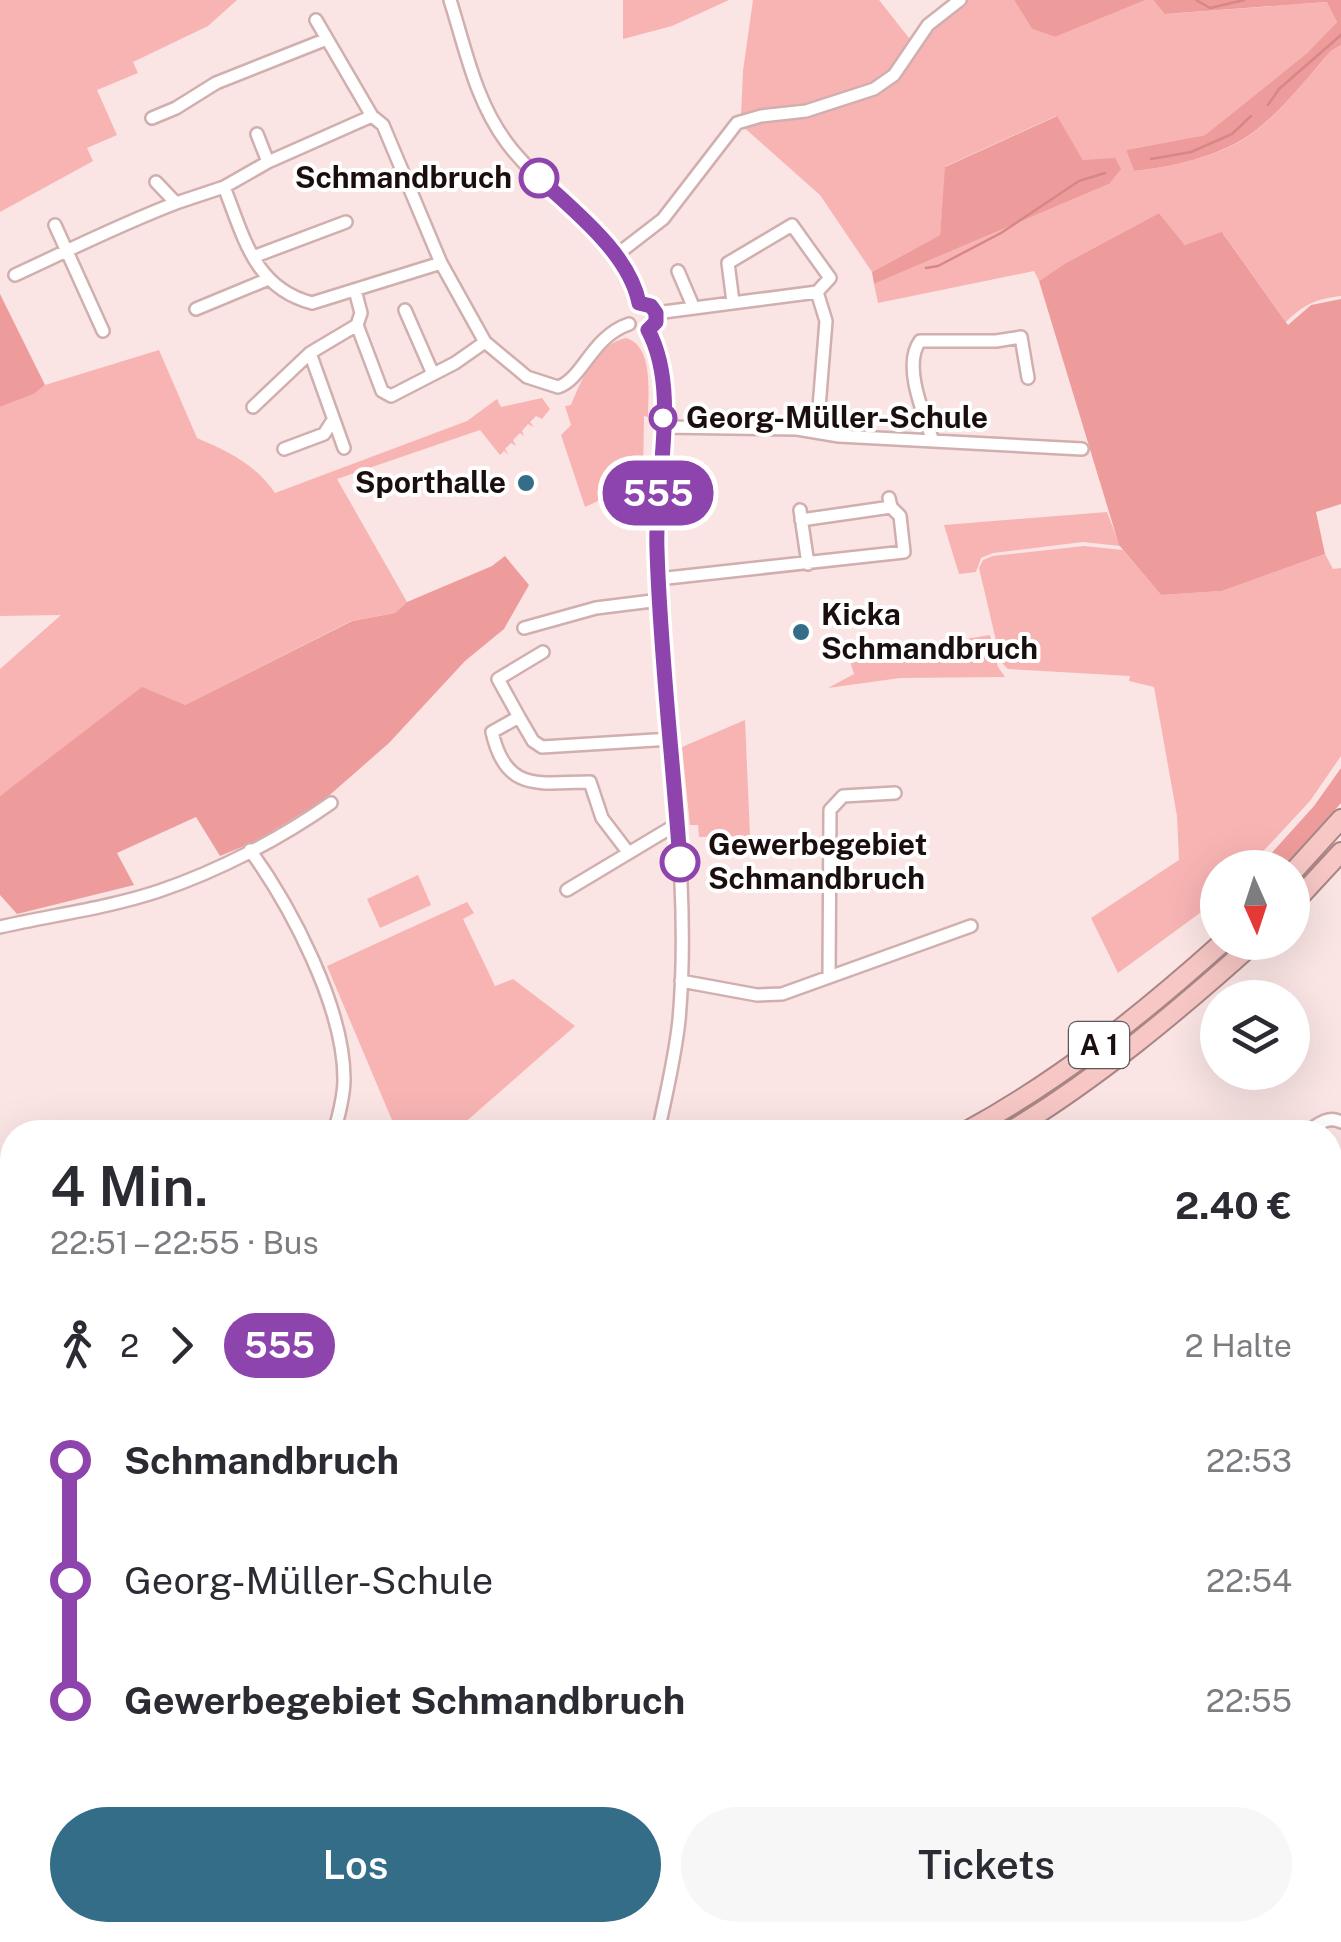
<!DOCTYPE html>
<html lang="de">
<meta charset="utf-8">
<style>
:root{--surface:#fff;--page:#f7f7f7;--text:#2b2b33;--muted:#7c7c81;--accent:#346d87}
body{margin:0;font-family:"Public Sans",sans-serif;background:var(--page);color:var(--text);height:100vh;display:flex;flex-direction:column;font-size:38px;white-space:nowrap}
*{box-sizing:border-box;margin:0}
p{font-size:32px;color:var(--muted)}
.icon{flex:none;width:55px;height:55px;fill:none;stroke:currentColor;stroke-width:2;stroke-linecap:round;stroke-linejoin:round}
.map{position:relative;flex:1;overflow:hidden}
.details{position:absolute;left:0px;top:1120px;width:1342px;height:822px;display:flex;flex-direction:column;background:var(--surface);border-radius:40px 40px 0 0;box-shadow:0 10px 40px #0002}
.details>*{flex:none}
.badge{padding:0 20px;border-radius:32px;font-size:35px;line-height:65px}
.needle{width:65px;rotate:177deg}
.buttons{position:absolute;left:1200px;top:850px;display:grid;gap:20px}
.buttons a{display:grid;place-items:center;width:110px;height:110px;border-radius:50%;background:var(--surface);box-shadow:0 10px 40px #0002;font-size:50px}
.map>.badge{position:absolute;translate:-50% -50%;box-shadow:0 0 0 5px #fff}
.legs{display:flex;align-items:center;gap:15px;height:110px;padding:0 50px;font-size:32px}
.legs p{margin-inline-start:auto}
.head{display:flex;align-items:center;justify-content:space-between;height:170px;padding:0 50px}
h1{font-size:55px;font-weight:600;line-height:75px}
.button{display:flex;gap:20px;margin-top:auto;padding:20px 50px}
.button a{flex:1;height:115px;border-radius:60px;background:var(--accent);color:#fff;font-size:40px;font-weight:600;line-height:115px;text-align:center}
.button a+a{background:var(--page);color:var(--text)}
ul{padding:0 50px;list-style:none}
li{display:flex;align-items:center;gap:35px;height:120px;font-size:38px}
li i{display:grid;place-items:center;width:15px;height:100%;margin:0 12px;background:currentColor}
li i::after{content:'';width:25px;height:25px;margin:-12px;border:8px solid;border-radius:50%;background:var(--surface)}
li p{margin-inline-start:auto}
li:first-child i{background:linear-gradient(#0000 50%,currentColor 0)}
li:last-child i{background:linear-gradient(currentColor 50%,#0000 0)}
.map>svg:first-child{display:block}
</style>
<div class="map">
<svg width="1341" height="1942" viewBox="0 0 1341 1942">
<rect width="100%" height="100%" fill="#fae5e4"/>
<path fill="#f7b4b3" d="M0 0H237L208 26 133 62 138 73 97 90 117 135 87 148 93 161 0 212Z
M623 0H729L672 26 623 39Z
M753 0H879L913 43C906 53 899 66 890 75 856 107 786 112 741 116L743 71Z
M962 0H1014L1032 29 1055 37 1146 0H1153L1166 14 1328 2 1337 22 1307 53 1205 135 1126 150 1134 171C1170 167 1209 159 1241 141 1276 120 1304 81 1331 51L1341 45V296C1316 299 1304 304 1286 322L1223 233 1185 245 1159 213 1064 264 1039 281 1034 271 878 303 874 284 1109 184 1083 160 1056 116 946 166 940 235 872 272 820 195 740 124 874 91 929 26Z
M626 338C654 346 648 393 648 417L644 416 643 476 650 477 585 507 561 435 571 425 565 406 571 405C581 380 597 344 626 338Z
M159 350 197 438C229 452 255 464 275 493L467 421 497 399 501 407 542 398 550 409 542 419 536 416 530 422 534 427 528 424 522 431 524 436 520 433 513 440 516 446 511 443 505 449 509 455 504 451 500 455 480 430 337 479 407 602 395 613 351 621 185 705 66 748 0 796V669L61 615 0 616V407L34 394 45 385Z
M1107 512 1120 546 1083 542 993 553 981 558 976 572 959 574 944 525Z
M1084 546 1123 550 1161 595 1222 591 1325 554 1333 569 1341 568V756L1310 801 1255 860 1246 867 1218 868 1217 890 1200 905 1204 910 1118 973 1091 918 1179 860 1177 816 1154 687 1129 681 1130 676 1008 669 1001 662 979 568 983 560 993 556Z
M990 635 998 667 1005 677 900 678 828 688 854 674 849 658Z
M745 720 750 836 699 837 698 825H690L682 747Z
M418 875 431 905 380 928 367 899Z
M467 902 474 913 463 919 495 986 513 979 575 1026 454 1132H397L327 966Z
M72 1930H332L323 1942H53Z"/>
<path fill="#ee9c9b" d="M1014 0H1146L1055 37 1032 29Z
M1153 0H1341V45L1331 51C1304 81 1276 120 1240 141 1208 159 1170 167 1134 171L1126 150 1205 135 1307 53 1337 22 1327 2 1165 14Z
M1057 116 1083 160 1115 158 1121 169 1109 184 874 284 872 272 940 235 945 167Z
M1159 213 1185 245 1222 232 1288 325 1311 305 1341 299V504L1316 512 1325 554 1222 591 1161 595 1119 545 1039 281 1064 264Z
M0 294 45 385 34 394 0 407Z
M505 556 529 585 504 629 465 661 389 743 324 800 254 842 220 856 196 817 117 853 134 885 17 914 0 895V796L142 687 185 705 352 621 395 613 407 602 492 566Z
M1341 768V803L1283 867H1259L1314 806Z
M332 1930H587L565 1940 561 1933 541 1942H516L509 1934C492 1941 473 1927 457 1942H324Z
M602 1930H689L690 1942H608Z"/>
<g fill="none" stroke-linecap="round" stroke-linejoin="round">
<path stroke="#d78786" stroke-width="2.5" d="M1196 0 1210 8 1244 0
M1268 105 1279 89 1341 35
M1151 159 1191 152 1232 134 1251 116
M926 268 938 266 1001 233 1079 181 1105 173
M323 1942 342 1930"/>
<defs>
<path id="minor" d="M450 0C466 50 475 100 507 143 545 194 625 240 639 303
M316 20 372 116 383 125 441 263 485 342 527 377 558 387C583 379 591 337 629 324
M152 118 176 108 216 83 327 39
M257 134 268 162
M156 182 176 203 224 187 268 162 372 116
M224 187C244 237 254 288 312 303L441 263
M55 225 103 331
M615 256 663 219 737 123 761 116 806 111 874 89 894 75 928 25 960 0
M253 257 346 222
M678 271 693 306
M15 275C69 250 121 224 176 203
M733 302 728 263 792 225 830 278 817 292 826 321 817 432
M196 309 266 280
M405 310 433 374
M656 313 817 292
M357 325 382 391 391 396 455 363 485 342
M648 330C681 389 656 483 657 549 659 706 693 862 679 1020 675 1058 666 1095 658 1132
M310 353 344 448
M253 407 310 353 357 325 361 313 355 290
M663 427 797 429 839 436 1082 449
M933 441C924 415 902 365 920 341H996L1021 337 1028 378
M284 449 324 434 333 420
M800 510 808 564
M801 520 891 507
M658 579 904 552 900 516 891 507 889 498
M524 628 596 608 660 600
M519 717 498 679 543 652
M250 850C291 907 344 1007 344 1079 344 1097 339 1115 334 1132
M628 852 602 818 590 782C540 782 506 794 492 732L519 717 533 741 542 747 671 739
M567 890 677 824
M0 927C52 915 108 908 159 891 218 871 280 839 331 803
M829 976 830 810 843 796 895 793
M681 981 757 995 782 994 971 926
M1307 1132C1317 1125 1328 1115 1341 1122
M1330 1179 1341 1171
M0 1340 12 1337
M1330 1553 1341 1581
M1330 1701 1341 1692
M1330 1736 1341 1750
M1330 1864 1341 1857
M877 1935H945L952 1930
M803 1942 872 1930
M1127 1942 1134 1939 1171 1942"/>
<path id="major" d="M1330 1528 1341 1524
M0 1735 12 1741"/>
<path id="highway" d="M1292 873 1341 819
M1292 905 1341 852
M965 1132C1059 1081 1143 1014 1223 942
M1009 1132C1098 1078 1177 1012 1255 942
M0 1484 12 1480
M0 1508 12 1503
M0 1542 12 1532"/>
</defs>
<use href="#minor" stroke="#d0afae" stroke-width="16"/>
<use href="#major" stroke="#a98685" stroke-width="19"/>
<use href="#highway" stroke="#a98685" stroke-width="22"/>
<use href="#minor" stroke="#fff" stroke-width="11"/>
<use href="#major" stroke="#fadddc" stroke-width="14"/>
<use href="#highway" stroke="#f6c7c5" stroke-width="18"/>
</g>
<g fill="none" stroke-linecap="round" stroke-linejoin="round">
<defs>
<path id="line-1" d="M539 178C574 211 629 253 639 303L651 306 656 313V322L648 330C681 391 654 482 657 549 660 654 673 758 680 862"/>
</defs>
<use href="#line-1" stroke="#fff" stroke-width="22"/>
<use href="#line-1" stroke="#8e44ad" stroke-width="15"/>
</g>
<g fill="#fff" stroke="#8e44ad" stroke-width="5">
<circle cx="539" cy="178" r="18"/>
<circle cx="663" cy="418" r="12"/>
<circle cx="680" cy="862" r="18"/>
</g>
<g fill="#346d87" stroke="#fff" stroke-width="4">
<circle cx="526" cy="483" r="10"/>
<circle cx="801" cy="632" r="10"/>
</g>
<g text-anchor="middle" stroke-width="8" stroke-linejoin="round" paint-order="stroke">
<rect fill="#fff" stroke="#5f5656" stroke-width="2.5" x="1069" y="1022" width="60" height="46" rx="8"/>
<g font-size="28" font-weight="bold" fill="#1a0e0e">
<text x="1099" y="1055">A 1</text>
</g>
<g font-size="30" font-weight="bold" fill="#1a0e0e" stroke="#fff" text-anchor="start">
<text x="512" y="188" text-anchor="end">Schmandbruch</text>
<text x="686" y="428">Georg-Müller-Schule</text>
<text x="708" y="855">Gewerbegebiet<tspan x="708" dy="34">Schmandbruch</tspan></text>
</g>
<g font-size="30" font-weight="bold" fill="#1a0e0e" stroke="#fff" text-anchor="end">
<text x="506" y="493">Sporthalle</text>
<text x="821" y="625" text-anchor="start">Kicka<tspan x="821" dy="34">Schmandbruch</tspan></text>
</g>
</g>
</svg>
<div class="buttons">
<a><svg class="needle" viewBox="-14 -14 28 28"><path d="M0-13l5 13h-10z" fill="#e53935"/><path d="M0 13l5-13h-10z" fill="#7c7c81"/></svg></a>
<a><svg class="icon" aria-label="layers" viewBox="0 0 24 24"><path d="M12 4l9 5-9 5-9-5zM3 14l9 5 9-5"/></svg></a>
</div>
<b class="badge" style="left:658px;top:493px;background:#8e44ad;color:#fff">555</b>
<section class="details">
<div class="head"><div><h1>4 Min.</h1><p>22:51 – 22:55 · Bus</p></div><b>2.40 €</b></div>
<div class="legs"><svg class="icon" aria-label="walk" viewBox="0 0 24 24"><circle cx="13" cy="4" r="2"/><path d="M13 8l-2 6 4 7M11 14l-3 7M7 12l3-4h3l4 4"/></svg>2<svg class="icon" aria-label="forward" viewBox="0 0 24 24"><path d="M9 5l7 7-7 7"/></svg><b class="badge" style="background:#8e44ad;color:#fff">555</b><p>2 Halte</p></div>
<ul>
<li><i style="color:#8e44ad"></i><b>Schmandbruch</b><p>22:53</p></li>
<li><i style="color:#8e44ad"></i><span>Georg-Müller-Schule</span><p>22:54</p></li>
<li><i style="color:#8e44ad"></i><b>Gewerbegebiet Schmandbruch</b><p>22:55</p></li>
</ul>
<div class="button"><a>Los</a><a>Tickets</a></div>
</section>
</div>
